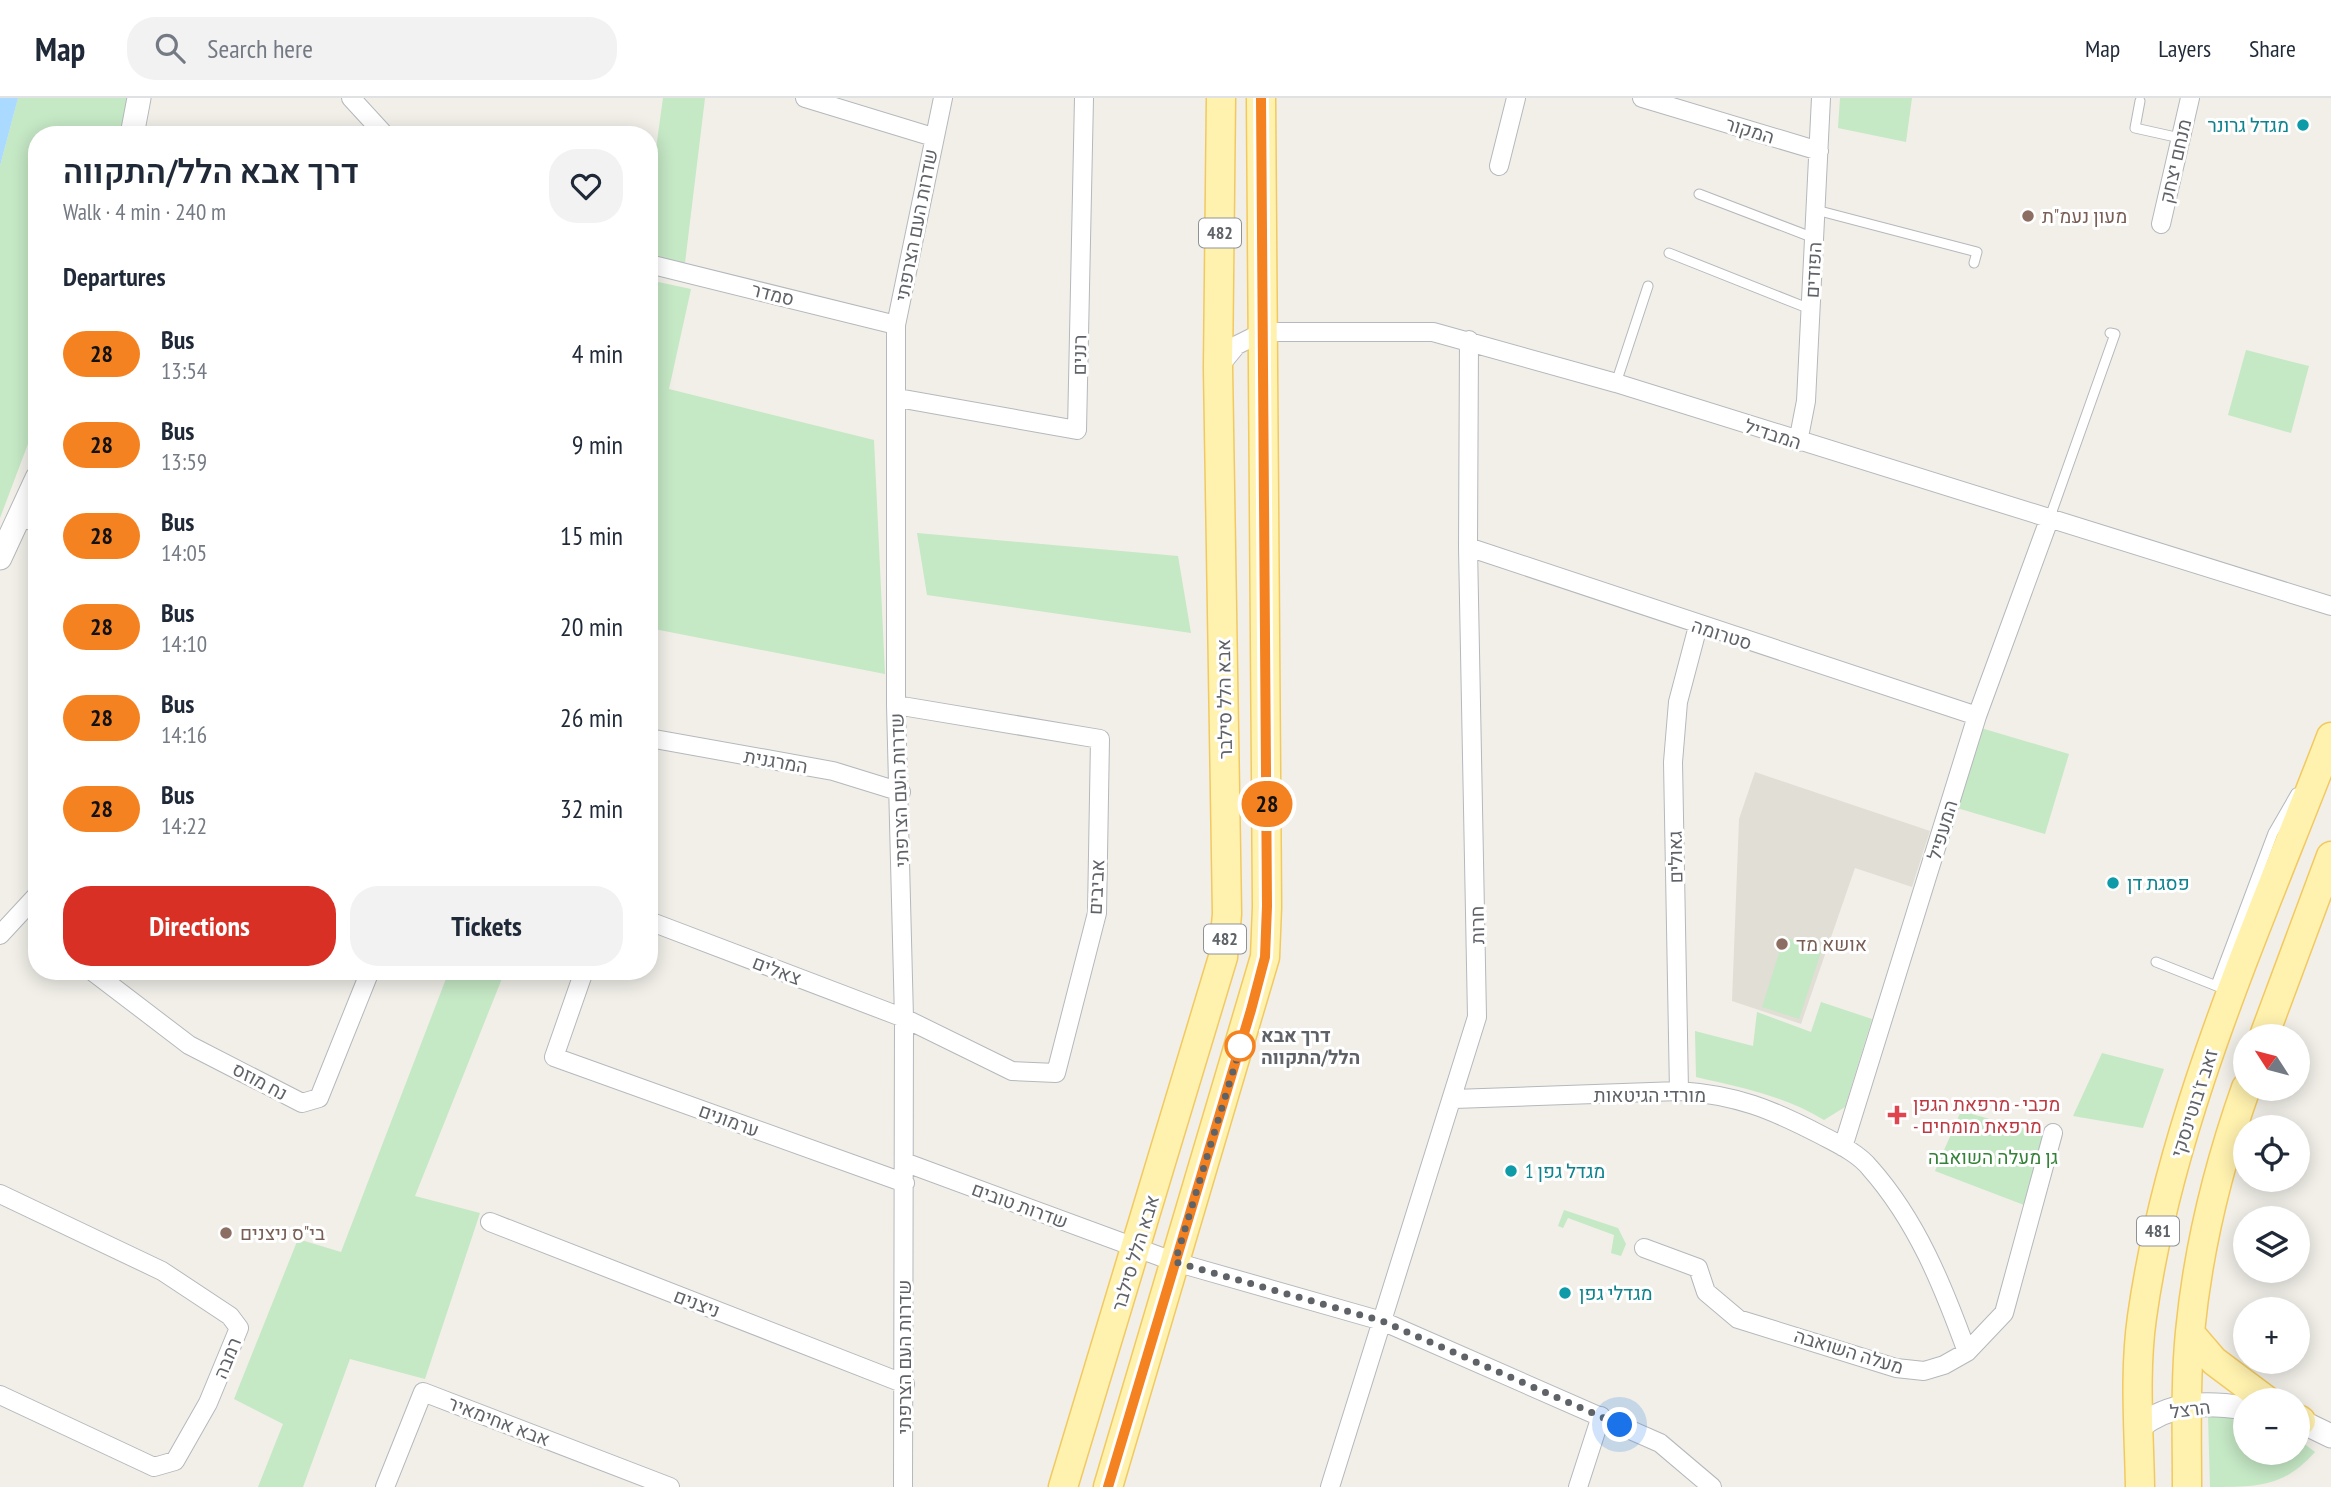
<!DOCTYPE html>
<meta charset="utf-8">
<style>
:root{--surface:#fff;--page:#f2f2f3;--text:#1f2937;--muted:#747a83;--line:#e0e1e3;--accent:#d93025}
body{margin:0;font-family:"PT Sans Narrow",Heebo,sans-serif;background:var(--page);color:var(--text);height:100vh;display:flex;flex-direction:column;font-size:26px;white-space:nowrap}
*{box-sizing:border-box;margin:0}
p{font-size:23px;color:var(--muted)}
.icon{flex:none;width:38px;height:38px;fill:none;stroke:currentColor;stroke-width:2;stroke-linecap:round;stroke-linejoin:round}
.map{position:relative;flex:1;overflow:hidden}
.panel{position:absolute;left:28px;top:28px;width:630px;height:854px;display:flex;flex-direction:column;background:var(--surface);border-radius:28px;box-shadow:0 4px 18px #0003}
.panel>*{flex:none}
.badge{padding:0 14px;border-radius:23px;font-size:24px;line-height:46px}
.needle{width:46px;rotate:306deg}
.buttons{position:absolute;left:2233px;top:926px;display:grid;gap:14px}
.buttons a{display:grid;place-items:center;width:77px;height:77px;border-radius:50%;background:var(--surface);box-shadow:0 4px 18px #0003;font-size:35px}
.you{position:absolute;width:35px;height:35px;margin:-18px;border:5px solid #fff;border-radius:50%;background:#1a73e8;box-shadow:0 0 0 10px #1a73e833}
.map>.badge{position:absolute;translate:-50% -50%;box-shadow:0 0 0 4px #fff}
h2{padding:0 35px;font-size:26px;line-height:63px}
.round{display:grid;place-items:center;flex:none;width:74px;height:74px;border-radius:28px;background:var(--page)}
.headline{display:flex;align-items:center;justify-content:space-between;height:119px;padding:0 35px}
h1{font-size:33px;font-weight:600;line-height:52px}
.action{display:flex;gap:14px;margin-top:auto;padding:14px 35px}
.action a{flex:1;height:80px;border-radius:28px;background:var(--accent);color:#fff;font-size:28px;font-weight:600;line-height:80px;text-align:center}
.action a+a{background:var(--page);color:var(--text)}
ul{padding:0;list-style:none}
li{display:flex;align-items:center;gap:21px;height:91px;padding:0 35px}
li div{flex:1}
li b{display:block;font-size:26px}
li em{font-style:normal}
li .badge{min-width:77px;font-weight:700;text-align:center}
header{display:flex;align-items:center;gap:42px;box-sizing:border-box;height:98px;padding:0 35px;background:var(--surface);border-bottom:2px solid var(--line)}
header strong{font-size:33px}
nav{display:flex;gap:38px;margin-inline-start:auto;font-size:24px}
.search{width:490px;height:63px;background:var(--page);display:flex;align-items:center;gap:18px;box-sizing:border-box;padding:0 24px;border-radius:28px;color:var(--muted);font-size:26px}
.map>svg:first-child{display:block}
</style>
<header>
<strong>Map</strong>
<div class="search"><svg class="icon" aria-label="search" viewBox="0 0 24 24"><circle cx="10" cy="10" r="6"/><path d="M15 15l6 6"/></svg>Search here</div>
<nav><a>Map</a><a>Layers</a><a>Share</a></nav>
</header>
<div class="map">
<svg width="2331" height="1389" viewBox="0 0 2331 1389">
<rect width="100%" height="100%" fill="#f1efe8"/>
<path fill="#e1ded6" d="M1755 674 1930 733 1912 789 1855 770 1801 926 1732 903 1739 721Z"/>
<path fill="#c5e8c5" d="M18 0H128L121 37H37V322L0 420V68Z
M663 0H705L685 165 649 157V101Z
M1840 0H1912L1906 44 1838 30Z
M649 182 691 191 669 291 874 342 885 576 649 530Z
M2246 252 2309 268 2291 335 2228 317Z
M917 435 1178 458 1191 535 927 497Z
M1981 630 2069 656 2045 736 1957 710Z
M1784 839 1822 851 1799 921 1762 909Z
M449 873H505L415 1098 480 1115 425 1281 350 1261 303 1389H258L283 1326 234 1301 298 1141 341 1154Z
M1821 904 1872 921 1845 1009 1824 1022C1786 998 1739 989 1696 979L1695 933 1753 948 1757 914 1811 934Z
M2102 955 2164 971 2143 1030 2073 1018Z
M1961 1013 2048 1037 2024 1107 1935 1073Z
M1564 1112 1618 1130 1626 1146 1621 1158 1611 1155 1614 1137 1568 1120 1563 1130 1558 1128Z
M2208 1317 2245 1321V1354H2298V1341L2315 1354C2284 1389 2258 1389 2210 1389Z"/>
<path fill="#aadaff" d="M0 0H18L0 68Z"/>
<g fill="none" stroke-linecap="round" stroke-linejoin="round">
<defs>
<path id="service" d="M2140 3 2135 30 2180 40
M1699 96 1814 140
M1816 112 1977 154 1974 165
M1669 155 1810 211
M1616 285 1648 188
M2050 419 2115 236 2110 235
M18 425 37 428
M2156 864 2219 889
M2216 887 2273 735 2296 695"/>
<path id="minor" d="M351 0 385 37
M805 0 933 39
M1642 0 1819 53
M1499 68 1516 0
M2161 126 2190 0
M649 166 896 227
M1218 270 1237 247 1263 234H1433L1616 285 2331 508
M898 300 1077 332 1084 0
M1798 344 1806 303 1821 0
M1468 449 1977 618
M649 640 833 673 901 694
M649 823 904 920 1012 973 1056 975 1097 815 1100 641 896 607
M0 837 37 797
M92 873 189 947 302 1005 319 1000 370 873
M584 873 554 959 905 1085
M1679 993 1673 664 1678 604 1698 528
M1454 1001 1679 993C1737 997 1771 1011 1821 1037 1838 1046 1858 1055 1870 1070 1917 1123 1943 1188 1967 1254
M1843 1049 1977 618 2050 419
M904 1064 1175 1164 1382 1223 1660 1345 1712 1389
M0 1096 162 1173 230 1218 239 1230 208 1305 175 1363 154 1369 0 1297
M490 1124 905 1286
M1644 1150 1698 1170 1706 1194 1738 1221 1896 1270 1924 1273 1944 1267 1967 1254 2004 1215 2053 1035
M385 1389 423 1294 670 1389
M903 1389 904 920 896 607V227L943 0
M1330 1389 1477 919 1468 449 1469 242
M1578 1389 1601 1318"/>
<path id="tertiary" d="M132 37 139 0
M0 460 37 380
M2298 1322 2331 1338
M2139 1329C2171 1304 2206 1304 2245 1310"/>
<path id="primary" d="M2264 938 2331 758
M2190 1235 2214 1263 2266 1302
M2298 1321 2301 1323
M1063 1389 1223 859 1227 816 1218 270 1221 0
M1108 1389 1265 859 1267 809 1261 0
M2140 1389C2139 1333 2134 1275 2142 1219 2170 1019 2259 827 2331 639
M2187 1389C2187 1338 2185 1285 2190 1234 2198 1151 2218 1069 2246 990"/>
</defs>
<use href="#service" stroke="#b5b8bc" stroke-width="11"/>
<use href="#minor" stroke="#b5b8bc" stroke-width="20"/>
<use href="#tertiary" stroke="#b5b8bc" stroke-width="25"/>
<use href="#primary" stroke="#f2c960" stroke-width="31"/>
<use href="#service" stroke="#fff" stroke-width="9"/>
<use href="#minor" stroke="#fff" stroke-width="18"/>
<use href="#tertiary" stroke="#fff" stroke-width="23"/>
<use href="#primary" stroke="#fff2af" stroke-width="28"/>
</g>
<g fill="none" stroke-linecap="round" stroke-linejoin="round">
<defs>
<path id="line" d="M1108 1389 1251 912 1265 859 1267 808 1261 0"/>
</defs>
<use href="#line" stroke="#fff" stroke-width="16"/>
<use href="#line" stroke="#f58220" stroke-width="10"/>
<path stroke="#5f6368" stroke-width="7" stroke-dasharray="0 12.6" d="M1240 948 1244 937 1175 1164 1382 1223 1620 1327"/>
</g>
<g fill="#0f9aa8" stroke="#fff" stroke-width="2.5">
<circle cx="2303" cy="27" r="7"/>
<circle cx="2113" cy="785" r="7"/>
<circle cx="1511" cy="1073" r="7"/>
<circle cx="1565" cy="1195" r="7"/>
</g>
<g fill="#8d6e63" stroke="#fff" stroke-width="2.5">
<circle cx="2028" cy="118" r="7"/>
<circle cx="1782" cy="846" r="7"/>
<circle cx="226" cy="1135" r="7"/>
</g>
<circle fill="#fff" stroke="#f58220" stroke-width="3.5" cx="1240" cy="948" r="14"/>
<path fill="#e0444e" stroke="#fff" stroke-width="2.5" d="M1893.5 1006.5h7v7h7v7h-7v7h-7v-7h-7v-7h7z"/>
<g text-anchor="middle" stroke-width="6" stroke-linejoin="round" paint-order="stroke">
<g fill="#fff" stroke="#8f9295" stroke-width="2">
<rect x="1199" y="120.5" width="42" height="29" rx="5"/>
<rect x="1204" y="826.5" width="42" height="29" rx="5"/>
<rect x="2137" y="1118.5" width="42" height="29" rx="5"/>
</g>
<g font-size="18" font-weight="bold" fill="#5f6368">
<text x="1220" y="141">482</text>
<text x="1225" y="847">482</text>
<text x="2158" y="1139">481</text>
</g>
<g font-size="19" fill="#0d838f" stroke="#fff" text-anchor="start">
<text x="2289" y="34" text-anchor="end">מגדל גרונר</text>
<text x="2127" y="792">פסגת דן</text>
<text x="1525" y="1080">מגדל גפן 1</text>
<text x="1579" y="1202">מגדלי גפן</text>
</g>
<g font-size="19" fill="#5f6368" stroke="#fff">
<text transform="translate(1750 32) rotate(17)" y="7">המקור</text>
<text transform="translate(2175 63) rotate(-77)" y="7">מנחם יצחק</text>
<text transform="translate(916 127) rotate(-79)" y="7">שדרות העם הצרפתי</text>
<text transform="translate(1813 172) rotate(-87)" y="7">הפודים</text>
<text transform="translate(773 196) rotate(14)" y="7">סמדר</text>
<text transform="translate(1079 257) rotate(-89)" y="7">רננים</text>
<text transform="translate(1773 336) rotate(18)" y="7">המבדיל</text>
<text transform="translate(1722 536) rotate(18)" y="7">סטרומה</text>
<text transform="translate(1224 601) rotate(-91)" y="7">אבא הלל סילבר</text>
<text transform="translate(776 663) rotate(10)" y="7">המרגנית</text>
<text transform="translate(899 692) rotate(-92)" y="7">שדרות העם הצרפתי</text>
<text transform="translate(1942 732) rotate(-73)" y="7">המעפיל</text>
<text transform="translate(1675 759) rotate(-91)" y="7">גאולים</text>
<text transform="translate(1096 789) rotate(-87)" y="7">אביבים</text>
<text transform="translate(1477 827) rotate(-91)" y="7">חרות</text>
<text transform="translate(777 872) rotate(21)" y="7">צאלים</text>
<text transform="translate(260 983) rotate(28)" y="7">נח מוזס</text>
<text x="1650" y="1004">מורדי הגיטאות</text>
<text transform="translate(2194 1005) rotate(-72)" y="7">זאב ז'בוטינסקי</text>
<text transform="translate(729 1022) rotate(20)" y="7">ערמונים</text>
<text transform="translate(1020 1107) rotate(20)" y="7">שדרות טובים</text>
<text transform="translate(1135 1155) rotate(-73)" y="7">אבא הלל סילבר</text>
<text transform="translate(697 1205) rotate(21)" y="7">ניצנים</text>
<text transform="translate(1849 1253) rotate(17)" y="7">מעלה השואבה</text>
<text transform="translate(904 1259) rotate(-90)" y="7">שדרות העם הצרפתי</text>
<text transform="translate(227 1260) rotate(-68)" y="7">רמבה</text>
<text transform="translate(2190 1311) rotate(-7)" y="7">הרצל</text>
<text transform="translate(499 1323) rotate(21)" y="7">אבא אחימאיר</text>
</g>
<g font-size="19" fill="#785e54" stroke="#fff" text-anchor="start">
<text x="2042" y="125">מעון נעמ"ת</text>
<text x="1796" y="853">אושא מד</text>
<text x="240" y="1142">בי"ס ניצנים</text>
</g>
<g font-size="19" font-weight="bold" fill="#5f6368" stroke="#fff" text-anchor="start">
<text x="1261" y="944">דרך אבא<tspan x="1261" dy="22">הלל/התקווה</tspan></text>
</g>
<g font-size="19" fill="#be3a42" stroke="#fff" text-anchor="start">
<text x="1913" y="1013">מכבי - מרפאת הגפן<tspan x="1913" dy="22">- מרפאת מומחים</tspan></text>
</g>
<g font-size="19" fill="#348238" stroke="#fff">
<text x="1993" y="1066">גן מעלה השואבה</text>
</g>
</g>
</svg>
<div class="buttons">
<a><svg class="needle" viewBox="-14 -14 28 28"><path d="M0-13l5 13h-10z" fill="#e53935"/><path d="M0 13l5-13h-10z" fill="#747a83"/></svg></a>
<a><svg class="icon" aria-label="locate" viewBox="0 0 24 24"><circle cx="12" cy="12" r="6"/><path d="M12 2v4M12 18v4M2 12h4M18 12h4"/></svg></a>
<a><svg class="icon" aria-label="layers" viewBox="0 0 24 24"><path d="M12 4l9 5-9 5-9-5zM3 14l9 5 9-5"/></svg></a>
<a>+</a>
<a>−</a>
</div>
<div class="you" style="left:1620px;top:1327px"></div>
<b class="badge" style="left:1267px;top:706px;background:#f58220;color:#111">28</b>
<section class="panel">
<div class="headline"><div><h1>דרך אבא הלל/התקווה</h1><p>Walk · 4 min · 240 m</p></div><a class="round"><svg class="icon" aria-label="heart" viewBox="0 0 24 24"><path d="M12 20l-8-8c-3-5 5-10 8-4 3-6 11-1 8 4z"/></svg></a></div>
<h2>Departures</h2>
<ul>
<li><span class="badge" style="background:#f58220;color:#111">28</span><div><b>Bus</b><p>13:54</p></div><em>4 min</em></li>
<li><span class="badge" style="background:#f58220;color:#111">28</span><div><b>Bus</b><p>13:59</p></div><em>9 min</em></li>
<li><span class="badge" style="background:#f58220;color:#111">28</span><div><b>Bus</b><p>14:05</p></div><em>15 min</em></li>
<li><span class="badge" style="background:#f58220;color:#111">28</span><div><b>Bus</b><p>14:10</p></div><em>20 min</em></li>
<li><span class="badge" style="background:#f58220;color:#111">28</span><div><b>Bus</b><p>14:16</p></div><em>26 min</em></li>
<li><span class="badge" style="background:#f58220;color:#111">28</span><div><b>Bus</b><p>14:22</p></div><em>32 min</em></li>
</ul>
<div class="action"><a>Directions</a><a>Tickets</a></div>
</section>
</div>
